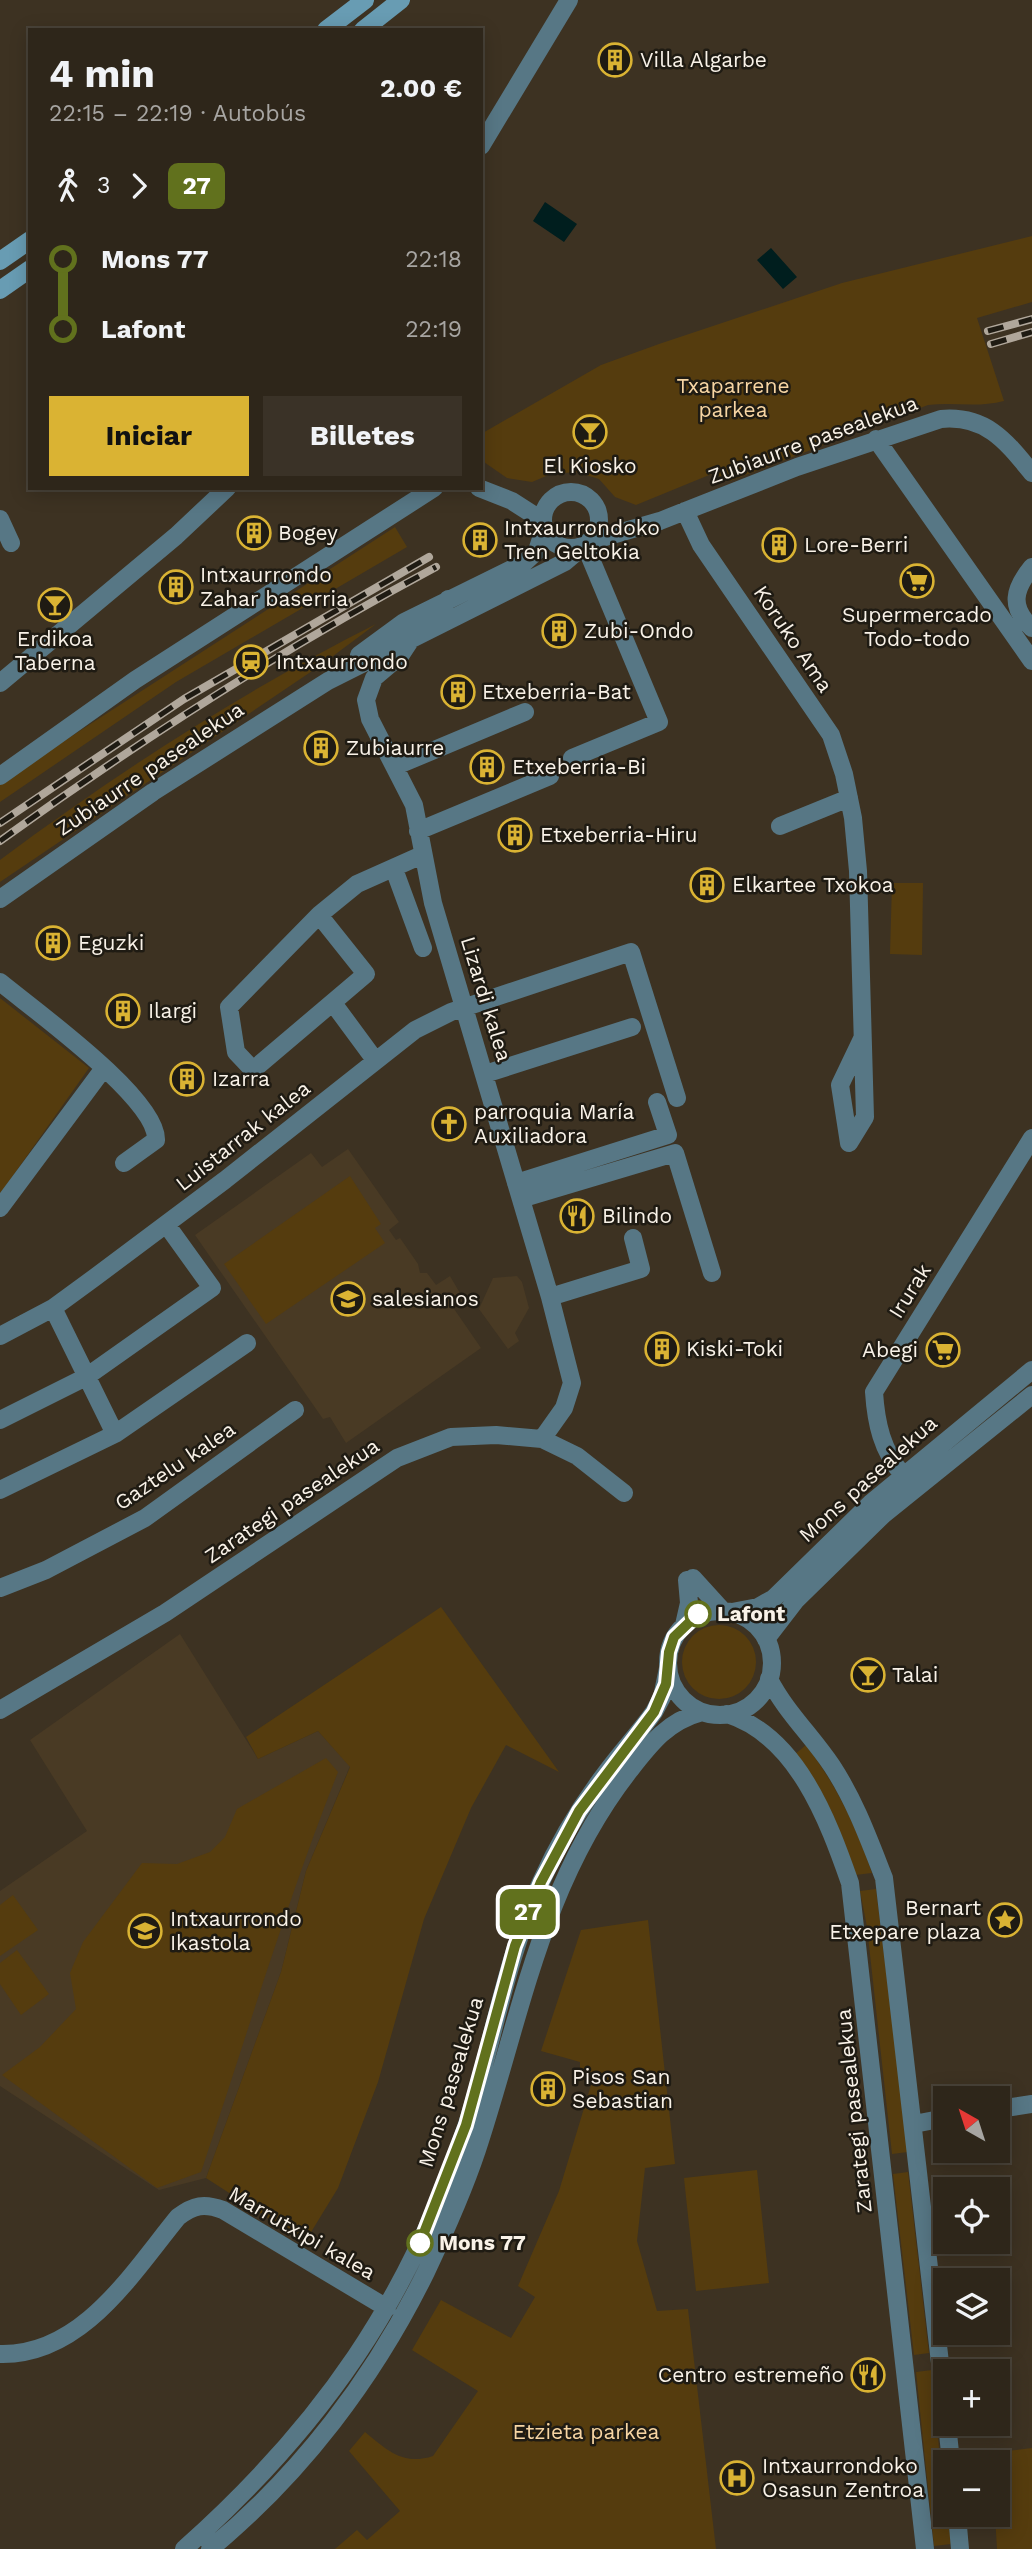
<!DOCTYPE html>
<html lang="es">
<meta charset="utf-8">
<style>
:root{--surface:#2e261a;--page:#3a3227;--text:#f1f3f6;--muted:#a7a5a2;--line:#494339;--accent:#dab333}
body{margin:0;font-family:"Work Sans",sans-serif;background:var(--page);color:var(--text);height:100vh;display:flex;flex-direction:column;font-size:26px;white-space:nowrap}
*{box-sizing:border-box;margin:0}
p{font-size:23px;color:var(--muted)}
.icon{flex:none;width:38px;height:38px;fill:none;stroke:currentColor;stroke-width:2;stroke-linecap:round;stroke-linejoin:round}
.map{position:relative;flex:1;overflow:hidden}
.drawer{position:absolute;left:28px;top:28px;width:455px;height:462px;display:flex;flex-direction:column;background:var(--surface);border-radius:0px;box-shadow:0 4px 18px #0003,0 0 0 2px var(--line)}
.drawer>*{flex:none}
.badge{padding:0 14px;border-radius:10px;font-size:24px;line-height:46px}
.needle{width:46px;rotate:321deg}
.tools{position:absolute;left:933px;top:2086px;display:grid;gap:14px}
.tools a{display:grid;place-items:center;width:77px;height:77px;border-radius:0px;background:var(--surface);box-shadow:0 4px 18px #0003,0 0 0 2px var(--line);font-size:35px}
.map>.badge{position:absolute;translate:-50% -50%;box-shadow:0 0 0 4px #fff}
.legs{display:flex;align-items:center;gap:10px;height:77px;padding:0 21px;font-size:23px}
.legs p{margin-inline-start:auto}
.summary{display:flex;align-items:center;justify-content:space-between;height:119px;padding:0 21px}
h1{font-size:38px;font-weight:700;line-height:52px}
.action{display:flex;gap:14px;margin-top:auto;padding:14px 21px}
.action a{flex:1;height:80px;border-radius:0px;background:var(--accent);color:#111;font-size:28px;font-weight:700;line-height:80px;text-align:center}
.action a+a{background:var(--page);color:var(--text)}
ul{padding:0 21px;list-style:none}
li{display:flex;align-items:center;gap:24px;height:70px;font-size:26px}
li i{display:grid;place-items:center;width:10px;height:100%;margin:0 9px;background:currentColor}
li i::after{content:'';width:18px;height:18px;margin:-9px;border:5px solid;border-radius:50%;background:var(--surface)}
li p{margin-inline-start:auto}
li:first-child i{background:linear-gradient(#0000 50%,currentColor 0)}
li:last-child i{background:linear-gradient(currentColor 50%,#0000 0)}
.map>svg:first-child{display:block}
</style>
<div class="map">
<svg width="1032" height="2549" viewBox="0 0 1032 2549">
<rect width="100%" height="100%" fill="#3d3222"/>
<path fill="#493a24" d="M348 1149 399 1222 389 1230 396 1240 400 1238 418 1264 420 1273H427L436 1285 450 1276 461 1295 450 1303 481 1348 346 1443 330 1417 323 1419 195 1235 311 1153 322 1167Z
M517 1276 522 1282 529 1308 515 1333 519 1341 508 1349 479 1309 493 1278Z
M180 1634 258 1759 318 1731 350 1766 306 1871 281 1972 206 2178 159 2190 0 2086V1891L87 1831 30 1740Z"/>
<path fill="#553c0e" d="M1032 236V302L977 318 1004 401C978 408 954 402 928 405L730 481 714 473 636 505 615 497 599 479 576 472 551 474 532 482 507 478 481 460V434L601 365 659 344 842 283Z
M395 527 407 547 176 682 0 802V785L27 765Z
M376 624 321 665 0 882V860C118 772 245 690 376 624Z
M892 883H923L922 955 890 954Z
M0 998 89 1068 0 1194Z
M350 1176 381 1224 375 1228 385 1243 266 1324 224 1264Z
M441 1607 559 1772 506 1745 471 1808 424 1919 378 2082 338 2188 305 2242 206 2178 281 1972 306 1871 350 1767 318 1731 258 1759 246 1737Z
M682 1662a37 37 0 1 1 74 0a37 37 0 1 1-74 0Z
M806 1745C836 1785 856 1825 872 1873L855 1875C840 1831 821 1793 794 1755Z
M326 1758 338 1772C286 1903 246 2038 201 2172L157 2188 2 2075 40 2047 76 2009 70 1973 83 1942 142 1863 177 1864 210 1852 225 1837 237 1809Z
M876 1889 908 2152 892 2154 867 1927 860 1891Z
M13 1895 38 1930 0 1956V1905Z
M648 1920 675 2164 645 2168 637 2241 657 2311 688 2309 716 2549H335L357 2530 367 2540 400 2511 349 2451 365 2432C387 2450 403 2466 433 2456L478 2391 412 2350 441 2300 511 2338 535 2297 518 2286 559 2191 594 2075 580 2072V2062L541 2051 581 1930Z
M17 1950 49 1994 21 2015 0 1984V1963Z
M757 2170 769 2283 696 2291 684 2178Z
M908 2172 929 2353 914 2355 893 2174Z
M932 2370 945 2515H948L951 2544 934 2546 916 2372Z
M1032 2448V2549H997L995 2515H998V2462H991L990 2453Z"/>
<path fill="#001e1e" d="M545 202 577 224 564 242 533 221Z
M771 248 797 277 783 289 757 260Z"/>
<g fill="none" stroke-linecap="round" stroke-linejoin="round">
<path stroke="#577785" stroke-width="18" d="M481 146 569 0
M876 439 1032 661
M479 488 512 501 543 521
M543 520a28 28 0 1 1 56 0a28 28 0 1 1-56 0Z
M685 511 701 545 831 735 844 774 853 818 858 871 865 1117 849 1143 840 1085 862 1039
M0 519 11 543
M591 541 660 521 797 467 941 419C986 415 1006 441 1032 473
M1032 567C1014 589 1009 607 1032 628
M448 599 440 614 421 624 400 656 374 678 366 700 370 719 414 805 433 903 550 1297 572 1383 564 1408 542 1439
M359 655 404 622 524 563 537 551 544 529
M0 683 176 536 227 488
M396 766 525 712
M0 776 135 680 434 488
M780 826 849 798
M418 831 550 776
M394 869 423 948
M0 899 153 792 328 681 565 562 585 545 659 722 572 758
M319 915 229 1007 236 1052 253 1070 366 974 319 915 357 884 422 855
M0 982C34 1010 158 1099 156 1140L124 1163
M333 1003 375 1060
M485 1074 632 1027
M516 1183 668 1135 657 1102
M521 1199 675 1153 712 1273
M0 1208 104 1068
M550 1297 641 1269 633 1238
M53 1308 115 1434
M0 1336 53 1308 94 1278 225 1180 415 1030 451 1012 631 952 677 1098
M0 1420 86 1377 212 1288 166 1224
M903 1475C882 1451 876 1423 874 1392L1032 1138
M0 1490 115 1434 247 1343
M693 1578 723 1611
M0 1588 46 1570 145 1518 295 1410
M668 1663a52 52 0 1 1 104 0a52 52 0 1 1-104 0Z
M732 1612 758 1607 774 1598 871 1503 1032 1370
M684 1625 689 1603 687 1580
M766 1639 796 1600 883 1515 1032 1395
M769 1679C786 1712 812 1736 832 1766 855 1801 869 1840 884 1878L945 2406
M0 1710 165 1613 397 1458 451 1437 496 1435 542 1439 577 1456 624 1493
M727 1714C797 1736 828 1820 850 1883L925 2549
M998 2109 1032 2104
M914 2124 945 2118
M0 2354C82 2356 132 2273 178 2217 194 2205 204 2203 223 2210L387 2308
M947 2424 951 2462
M957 2515 960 2549
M184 2549C321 2427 410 2300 467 2124 493 2044 505 1960 541 1882 558 1844 580 1807 605 1774 621 1752 639 1733 654 1712L662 1697 668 1668
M210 2549C301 2474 374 2378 426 2272 445 2232 463 2192 477 2150 521 2017 541 1883 630 1770 651 1743 668 1721 702 1712"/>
<path stroke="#689cb3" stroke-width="18" d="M326 30 365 0
M363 30 401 0
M0 261 30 240
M0 290 30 269"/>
<defs>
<path id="rail" d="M988 331 1032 319
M991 344 1032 332
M0 823 184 699 429 557
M0 841C140 740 284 648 436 567"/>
</defs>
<use href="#rail" stroke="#b0a79b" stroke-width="8"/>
<use href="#rail" stroke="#1f1b13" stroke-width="5" stroke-dasharray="16" stroke-linecap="butt"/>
</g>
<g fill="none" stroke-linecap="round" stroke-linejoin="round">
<defs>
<path id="line-1" d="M420 2243 466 2125 515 1946 541 1882 579 1811 654 1712 666 1684 669 1652 674 1637 698 1614"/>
</defs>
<use href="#line-1" stroke="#fff" stroke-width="16"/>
<use href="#line-1" stroke="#61711d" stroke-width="10"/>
</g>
<defs>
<symbol id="building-ring" viewBox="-11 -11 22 22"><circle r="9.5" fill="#1f1b13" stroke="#dab333" stroke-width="1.5"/><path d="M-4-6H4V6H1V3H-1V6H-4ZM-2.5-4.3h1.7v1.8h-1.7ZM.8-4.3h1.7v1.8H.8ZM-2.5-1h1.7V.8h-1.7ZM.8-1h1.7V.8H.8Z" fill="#dab333"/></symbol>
<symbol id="bar-ring" viewBox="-11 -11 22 22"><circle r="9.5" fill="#1f1b13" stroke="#dab333" stroke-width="1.5"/><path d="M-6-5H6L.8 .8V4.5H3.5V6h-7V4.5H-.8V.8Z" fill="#dab333"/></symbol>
<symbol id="supermarket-ring" viewBox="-11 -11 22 22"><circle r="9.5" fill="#1f1b13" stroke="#dab333" stroke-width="1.5"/><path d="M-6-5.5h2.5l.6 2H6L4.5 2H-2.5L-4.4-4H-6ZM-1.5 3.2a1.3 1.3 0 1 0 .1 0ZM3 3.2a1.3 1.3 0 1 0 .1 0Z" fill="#dab333"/></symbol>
<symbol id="station-ring" viewBox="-11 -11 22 22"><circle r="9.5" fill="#1f1b13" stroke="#dab333" stroke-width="1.5"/><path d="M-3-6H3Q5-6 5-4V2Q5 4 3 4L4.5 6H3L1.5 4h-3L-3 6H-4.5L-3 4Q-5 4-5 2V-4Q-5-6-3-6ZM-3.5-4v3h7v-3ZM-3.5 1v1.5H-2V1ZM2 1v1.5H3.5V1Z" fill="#dab333"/></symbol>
<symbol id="church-ring" viewBox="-11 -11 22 22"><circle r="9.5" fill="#1f1b13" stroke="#dab333" stroke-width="1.5"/><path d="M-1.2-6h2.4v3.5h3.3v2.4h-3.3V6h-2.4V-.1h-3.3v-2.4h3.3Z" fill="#dab333"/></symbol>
<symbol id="restaurant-ring" viewBox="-11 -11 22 22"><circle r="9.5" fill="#1f1b13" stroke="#dab333" stroke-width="1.5"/><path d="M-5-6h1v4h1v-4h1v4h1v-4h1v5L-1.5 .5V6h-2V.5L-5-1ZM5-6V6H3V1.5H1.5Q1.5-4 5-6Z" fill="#dab333"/></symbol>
<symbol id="school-ring" viewBox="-11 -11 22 22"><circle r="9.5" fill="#1f1b13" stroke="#dab333" stroke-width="1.5"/><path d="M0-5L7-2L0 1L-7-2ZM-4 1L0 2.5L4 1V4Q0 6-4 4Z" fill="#dab333"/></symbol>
<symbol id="sight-ring" viewBox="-11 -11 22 22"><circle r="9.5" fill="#1f1b13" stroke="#dab333" stroke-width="1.5"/><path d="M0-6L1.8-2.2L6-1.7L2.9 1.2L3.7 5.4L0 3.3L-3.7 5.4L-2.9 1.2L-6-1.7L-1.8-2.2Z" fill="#dab333"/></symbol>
<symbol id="hospital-ring" viewBox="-11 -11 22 22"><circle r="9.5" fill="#1f1b13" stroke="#dab333" stroke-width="1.5"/><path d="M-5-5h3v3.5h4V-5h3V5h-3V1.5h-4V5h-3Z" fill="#dab333"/></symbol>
</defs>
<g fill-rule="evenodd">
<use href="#building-ring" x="596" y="41" width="38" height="38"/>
<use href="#bar-ring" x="571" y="413" width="38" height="38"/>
<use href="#building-ring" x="235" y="514" width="38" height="38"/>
<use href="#building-ring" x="461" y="521" width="38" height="38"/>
<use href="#building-ring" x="760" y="526" width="38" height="38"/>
<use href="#supermarket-ring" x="898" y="562" width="38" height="38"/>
<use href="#building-ring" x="157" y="568" width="38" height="38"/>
<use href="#bar-ring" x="36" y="586" width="38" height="38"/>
<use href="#building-ring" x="540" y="612" width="38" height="38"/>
<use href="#station-ring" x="232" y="643" width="38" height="38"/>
<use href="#building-ring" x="439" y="673" width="38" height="38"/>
<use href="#building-ring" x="302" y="729" width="38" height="38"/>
<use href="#building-ring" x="468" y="748" width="38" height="38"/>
<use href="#building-ring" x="496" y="816" width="38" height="38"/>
<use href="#building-ring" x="688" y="866" width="38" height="38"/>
<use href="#building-ring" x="34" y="924" width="38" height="38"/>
<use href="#building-ring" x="104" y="992" width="38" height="38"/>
<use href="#building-ring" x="168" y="1060" width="38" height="38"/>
<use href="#church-ring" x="430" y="1105" width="38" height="38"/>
<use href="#restaurant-ring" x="558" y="1197" width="38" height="38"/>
<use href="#school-ring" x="329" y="1280" width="38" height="38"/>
<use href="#building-ring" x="643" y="1330" width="38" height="38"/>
<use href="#supermarket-ring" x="924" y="1331" width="38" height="38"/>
<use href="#bar-ring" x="849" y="1656" width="38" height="38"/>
<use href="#sight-ring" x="986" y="1901" width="38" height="38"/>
<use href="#school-ring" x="126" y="1912" width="38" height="38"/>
<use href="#building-ring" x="529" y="2070" width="38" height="38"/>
<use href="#restaurant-ring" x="849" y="2356" width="38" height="38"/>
<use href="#hospital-ring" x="718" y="2459" width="38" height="38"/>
</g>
<g fill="#fff" stroke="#61711d" stroke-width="3.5">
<circle cx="698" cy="1614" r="12"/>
<circle cx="420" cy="2243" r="12"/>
</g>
<g text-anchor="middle" stroke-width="5" stroke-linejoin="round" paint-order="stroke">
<g font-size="21" fill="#f9f2e8" stroke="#1f1b13" text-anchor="start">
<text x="640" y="67">Villa Algarbe</text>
<text x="590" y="473" text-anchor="middle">El Kiosko</text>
<text x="504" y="535">Intxaurrondoko<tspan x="504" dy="24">Tren Geltokia</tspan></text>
<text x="278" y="540">Bogey</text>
<text x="804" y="552">Lore-Berri</text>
<text x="200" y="582">Intxaurrondo<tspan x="200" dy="24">Zahar baserria</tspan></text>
<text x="917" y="622" text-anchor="middle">Supermercado<tspan x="917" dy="24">Todo-todo</tspan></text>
<text x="584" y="638">Zubi-Ondo</text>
<text x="55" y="646" text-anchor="middle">Erdikoa<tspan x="55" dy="24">Taberna</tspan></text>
<text x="276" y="669">Intxaurrondo</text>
<text x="482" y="699">Etxeberria-Bat</text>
<text x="346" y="755">Zubiaurre</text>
<text x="512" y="774">Etxeberria-Bi</text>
<text x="540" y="842">Etxeberria-Hiru</text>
<text x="732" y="892">Elkartee Txokoa</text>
<text x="78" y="950">Eguzki</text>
<text x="148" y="1018">Ilargi</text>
<text x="212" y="1086">Izarra</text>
<text x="474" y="1119">parroquia María<tspan x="474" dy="24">Auxiliadora</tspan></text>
<text x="602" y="1223">Bilindo</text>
<text x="372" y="1306">salesianos</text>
<text x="686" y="1356">Kiski-Toki</text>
<text x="918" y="1357" text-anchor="end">Abegi</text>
<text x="892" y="1682">Talai</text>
<text x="981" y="1915" text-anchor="end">Bernart<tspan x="981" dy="24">Etxepare plaza</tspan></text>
<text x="170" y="1926">Intxaurrondo<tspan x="170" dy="24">Ikastola</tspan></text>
<text x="572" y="2084">Pisos San<tspan x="572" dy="24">Sebastian</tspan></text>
<text x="844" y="2382" text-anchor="end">Centro estremeño</text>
<text x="762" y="2473">Intxaurrondoko<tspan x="762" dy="24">Osasun Zentroa</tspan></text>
</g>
<g font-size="21" fill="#f7d5a3" stroke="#1f1b13">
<text x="733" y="393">Txaparrene<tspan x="733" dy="24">parkea</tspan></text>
<text x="586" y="2439">Etzieta parkea</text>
</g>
<g font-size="21" fill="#f9f2e8" stroke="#1f1b13">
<text transform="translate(813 440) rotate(-20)" y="7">Zubiaurre pasealekua</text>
<text transform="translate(793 639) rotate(56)" y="7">Koruko Ama</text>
<text transform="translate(150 769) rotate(-34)" y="7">Zubiaurre pasealekua</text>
<text transform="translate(486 999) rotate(73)" y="7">Lizardi kalea</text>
<text transform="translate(243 1136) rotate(-38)" y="7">Luistarrak kalea</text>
<text transform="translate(910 1291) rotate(-58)" y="7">Irurak</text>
<text transform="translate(175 1466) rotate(-34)" y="7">Gaztelu kalea</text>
<text transform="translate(868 1479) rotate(-42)" y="7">Mons pasealekua</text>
<text transform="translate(292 1501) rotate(-34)" y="7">Zarategi pasealekua</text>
<text transform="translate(451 2082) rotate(-73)" y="7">Mons pasealekua</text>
<text transform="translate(854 2111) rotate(-96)" y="7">Zarategi pasealekua</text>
<text transform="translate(302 2233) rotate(30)" y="7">Marrutxipi kalea</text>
</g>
<g font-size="21" font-weight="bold" fill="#f9f2e8" stroke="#1f1b13" text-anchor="start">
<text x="717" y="1621">Lafont</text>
<text x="439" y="2250">Mons 77</text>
</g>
</g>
</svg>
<div class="tools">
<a><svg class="needle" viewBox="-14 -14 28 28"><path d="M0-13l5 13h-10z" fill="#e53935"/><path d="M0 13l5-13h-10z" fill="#a7a5a2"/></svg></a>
<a><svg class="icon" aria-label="locate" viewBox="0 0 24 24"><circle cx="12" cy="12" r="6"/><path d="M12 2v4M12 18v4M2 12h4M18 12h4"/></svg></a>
<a><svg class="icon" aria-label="layers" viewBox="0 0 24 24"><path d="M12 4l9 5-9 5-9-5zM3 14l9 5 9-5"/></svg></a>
<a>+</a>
<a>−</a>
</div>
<b class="badge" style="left:528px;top:1912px;background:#61711d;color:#fff">27</b>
<section class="drawer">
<div class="summary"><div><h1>4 min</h1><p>22:15 – 22:19 · Autobús</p></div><b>2.00 €</b></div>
<div class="legs"><svg class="icon" aria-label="walk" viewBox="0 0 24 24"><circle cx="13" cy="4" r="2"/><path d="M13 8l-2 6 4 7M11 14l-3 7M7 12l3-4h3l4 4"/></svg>3<svg class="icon" aria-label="forward" viewBox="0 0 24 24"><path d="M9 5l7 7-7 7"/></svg><b class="badge" style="background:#61711d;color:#fff">27</b></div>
<ul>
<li><i style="color:#61711d"></i><b>Mons 77</b><p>22:18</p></li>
<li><i style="color:#61711d"></i><b>Lafont</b><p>22:19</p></li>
</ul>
<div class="action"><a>Iniciar</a><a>Billetes</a></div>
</section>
</div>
